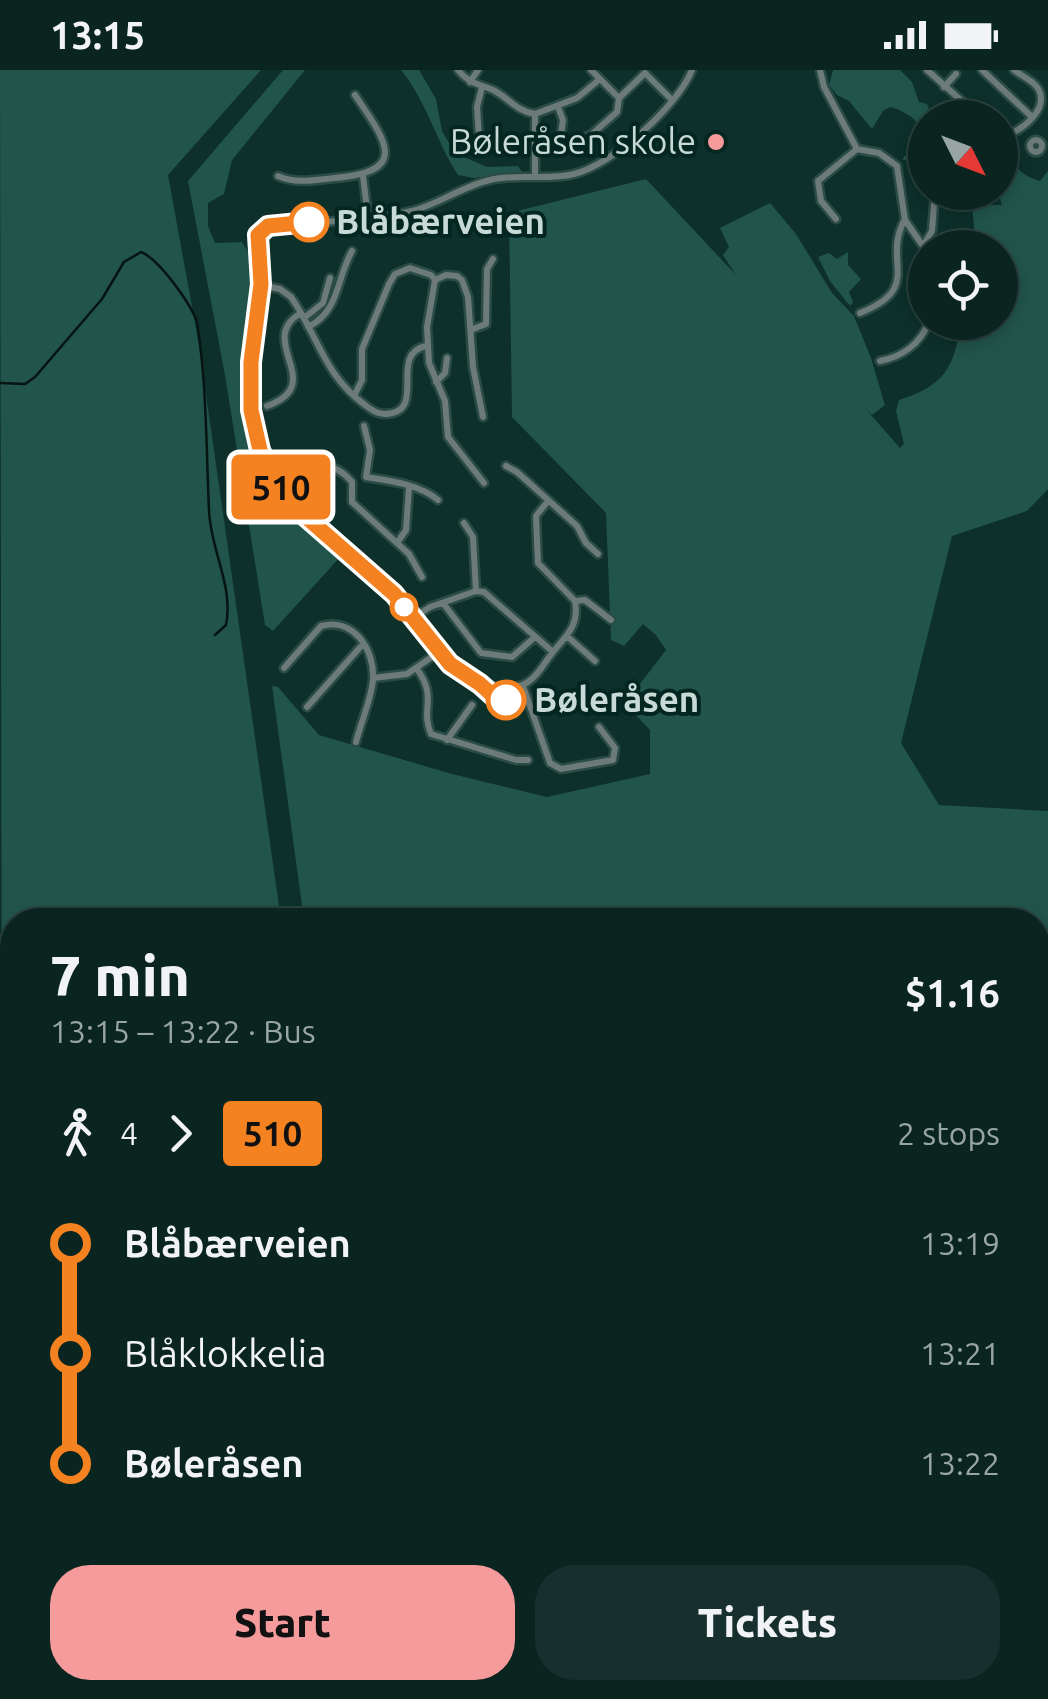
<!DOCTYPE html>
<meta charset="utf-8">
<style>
:root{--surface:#0a2420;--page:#18302d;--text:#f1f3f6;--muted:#99a4a5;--line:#2a413e;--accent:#f59b9b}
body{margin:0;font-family:Ubuntu,sans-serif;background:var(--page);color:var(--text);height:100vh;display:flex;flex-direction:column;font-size:38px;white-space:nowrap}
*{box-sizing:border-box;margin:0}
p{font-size:32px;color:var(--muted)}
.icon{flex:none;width:55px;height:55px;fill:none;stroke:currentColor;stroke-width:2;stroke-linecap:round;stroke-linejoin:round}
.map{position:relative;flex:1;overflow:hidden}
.drawer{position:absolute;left:0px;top:838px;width:1050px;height:792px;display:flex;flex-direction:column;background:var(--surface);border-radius:40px 40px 0 0;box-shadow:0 5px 15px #0003,0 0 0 2px var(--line)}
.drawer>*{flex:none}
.badge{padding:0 20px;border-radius:8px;font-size:35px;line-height:65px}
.needle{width:65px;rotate:132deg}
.controls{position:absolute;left:908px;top:30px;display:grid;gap:20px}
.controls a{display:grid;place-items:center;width:110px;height:110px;border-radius:50%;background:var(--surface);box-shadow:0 5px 15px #0003,0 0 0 2px var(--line);font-size:50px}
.map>.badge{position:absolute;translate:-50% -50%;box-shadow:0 0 0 5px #fff}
.legs{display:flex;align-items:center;gap:15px;height:110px;padding:0 50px;font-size:32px}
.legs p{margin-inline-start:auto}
.summary{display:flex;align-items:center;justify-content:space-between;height:170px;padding:0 50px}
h1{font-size:55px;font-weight:800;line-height:75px}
.cta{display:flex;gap:20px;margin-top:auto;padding:20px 50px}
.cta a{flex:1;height:115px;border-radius:40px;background:var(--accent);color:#111;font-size:40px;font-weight:800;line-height:115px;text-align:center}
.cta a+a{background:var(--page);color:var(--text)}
ul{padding:0 50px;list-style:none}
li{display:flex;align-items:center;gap:35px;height:110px;font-size:38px}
li i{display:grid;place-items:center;width:15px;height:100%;margin:0 12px;background:currentColor}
li i::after{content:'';width:25px;height:25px;margin:-12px;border:8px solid;border-radius:50%;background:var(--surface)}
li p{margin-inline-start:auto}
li:first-child i{background:linear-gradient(#0000 50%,currentColor 0)}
li:last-child i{background:linear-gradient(currentColor 50%,#0000 0)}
.status{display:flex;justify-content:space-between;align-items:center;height:70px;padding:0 50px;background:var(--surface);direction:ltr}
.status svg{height:28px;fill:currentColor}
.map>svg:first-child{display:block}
</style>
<div class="status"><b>13:15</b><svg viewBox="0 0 49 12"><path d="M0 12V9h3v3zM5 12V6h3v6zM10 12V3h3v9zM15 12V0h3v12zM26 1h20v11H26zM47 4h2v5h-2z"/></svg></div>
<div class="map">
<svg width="1048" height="1629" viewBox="0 0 1048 1629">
<rect width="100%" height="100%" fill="#0d302a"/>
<path fill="#21544b" d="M0 0H261L168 105 199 275 281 850H12V1083L2 1085Z
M283 0H305L232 90 224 124 208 133V156L215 173 242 172 256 196 243 299 245 355 265 407 340 487 273 561 265 555 225 305 188 111Z
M401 0H419L436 29 442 61 455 83 487 97 518 96 522 102 474 108 458 105C436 71 427 32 401 0Z
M833 0H900L912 12 919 32 927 34 932 47 925 48V88L903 90 904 86H913C934 63 916 44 890 37L883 41 872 59 849 31 837 25 829 15Z
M1000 66H1013C1009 90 1015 104 1040 111L1048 101V419L1027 441 952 466 901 673 939 735 1048 741V1629H256L268 1618H1038V850H304L272 616 278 617 319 665 452 704 547 727 650 704V660L628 637 636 619 666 580 656 565 643 554 624 576 611 570 606 443 512 347 509 143 646 109 736 205 723 185 729 177 720 158 770 133 796 164 832 223 854 246 871 288 885 335 872 345 864 337 900 378 904 374 896 341 899 330C944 316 954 298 961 253L1000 252V178L976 177 972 136 980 123 992 135H1002L1000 129 992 123 1000 122Z
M848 182V195L861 209 849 222 853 232 850 236 830 211 818 187 829 183 837 189Z
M0 1384 12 1392V1618H261L251 1629H0Z"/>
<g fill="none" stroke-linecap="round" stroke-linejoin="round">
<path stroke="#061512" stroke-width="2.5" d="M0 313 25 314 35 307 102 229 124 192 141 182C159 189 191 234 197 252 207 315 206 377 209 440 210 479 234 516 226 555L215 565"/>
<defs>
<path id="minor" d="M458 0C468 13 479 14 493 20 509 28 516 41 535 44V107
M591 0 619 28
M820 0 824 17 857 79
M927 0 981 48
M982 0 1032 47
M470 12 478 0
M944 17 956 4
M558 37 563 50 561 65 572 73 592 64 617 42 619 28 645 3 672 30
M535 44 577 28 600 9
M1000 60 1010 64C1024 58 1048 39 1039 20 1035 11 1021 6 1014 0
M479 67 477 37 482 17
M1030 76a6 6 0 1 1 12 0a6 6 0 1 1-12 0Z
M278 106C296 114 315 110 334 108 411 102 386 71 355 25
M363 106 368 147
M836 149 821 131 818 111 857 79 879 83 897 96 905 150 925 179
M923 176 932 161 935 122
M261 215 280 219 291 227C319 267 323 304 365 335 371 340 377 344 385 344 429 343 387 284 426 276
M860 243C924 217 882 193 904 151
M304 248 323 233 330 208
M308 257C340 241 336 209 352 181
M473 259 486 254 487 199 493 189
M880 291C902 287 920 274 929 252
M436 312 445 303 447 288
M354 326 362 310V279L389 214 395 204 410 198 431 205 435 210
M267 336C329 314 254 270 301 243
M483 347 473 297 468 227 462 210 457 206 446 205 435 210 427 257 429 293 445 331 448 367 484 413
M364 356 370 380 366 407C390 411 419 414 438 430
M506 396 517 402 577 456 586 473 598 484
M284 421C309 403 325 381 352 412V432L409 484 422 507
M548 431 536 446 538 493 575 531C580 560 562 568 547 590 534 610 525 620 499 617 442 611 421 549 383 514 340 473 281 440 260 381 240 325 259 272 261 215 262 198 258 180 259 162L267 156C315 151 366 152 412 141 439 134 463 116 490 110 518 103 546 111 574 104 612 95 677 37 692 0
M464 453 473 467 476 521
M397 473 406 460 409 417
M575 531 585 530 611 550
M443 533 481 583 512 587 535 567
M413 548 430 537 476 521 484 522 553 582
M568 567 595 591
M284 598 321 556C353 547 375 579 373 610 371 630 361 652 356 672
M417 599C438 628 420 638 431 664L516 690H528
M373 608 407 604 439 582
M481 614 502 632 508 628 509 618
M523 616 550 693 561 699 613 690 615 678 599 657
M307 637 363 574
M447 670 472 635"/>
</defs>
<use href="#minor" stroke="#2b4b46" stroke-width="11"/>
<use href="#minor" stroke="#6c7b78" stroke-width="6"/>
</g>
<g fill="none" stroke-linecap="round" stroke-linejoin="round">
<defs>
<path id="line-1" d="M309 152 268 156 258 165 261 214 251 292V340L260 380 270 402 305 446 394 524 450 594 480 614 500 632 506 630"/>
</defs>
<use href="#line-1" stroke="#fff" stroke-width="22"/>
<use href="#line-1" stroke="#f58220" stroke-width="15"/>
</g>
<circle fill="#f59b9b" stroke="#032621" stroke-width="4" cx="716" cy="72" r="10"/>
<g fill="#fff" stroke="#f58220" stroke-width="5">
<circle cx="309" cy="152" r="18"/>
<circle cx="404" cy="537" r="12"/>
<circle cx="506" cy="630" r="18"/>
</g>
<g text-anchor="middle" stroke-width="8" stroke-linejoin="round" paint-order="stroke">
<g font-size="35" fill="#c8dad6" stroke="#032621" text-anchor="end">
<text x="696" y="84">Bøleråsen skole</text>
</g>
<g font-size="35" font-weight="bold" fill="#c8dad6" stroke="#032621" text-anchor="start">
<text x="336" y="164">Blåbærveien</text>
<text x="534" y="642">Bøleråsen</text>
</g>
</g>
</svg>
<div class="controls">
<a><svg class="needle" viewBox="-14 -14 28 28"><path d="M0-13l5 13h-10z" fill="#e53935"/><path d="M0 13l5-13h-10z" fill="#99a4a5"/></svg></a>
<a><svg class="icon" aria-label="locate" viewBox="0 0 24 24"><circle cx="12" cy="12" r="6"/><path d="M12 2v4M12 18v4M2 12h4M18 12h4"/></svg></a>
</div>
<b class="badge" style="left:281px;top:417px;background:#f58220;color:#111">510</b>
<section class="drawer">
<div class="summary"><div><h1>7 min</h1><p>13:15 – 13:22 · Bus</p></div><b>$1.16</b></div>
<div class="legs"><svg class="icon" aria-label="walk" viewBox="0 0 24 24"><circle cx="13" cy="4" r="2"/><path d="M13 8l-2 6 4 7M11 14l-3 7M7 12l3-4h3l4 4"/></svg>4<svg class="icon" aria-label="forward" viewBox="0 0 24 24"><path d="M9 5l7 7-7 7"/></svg><b class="badge" style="background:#f58220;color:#111">510</b><p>2 stops</p></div>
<ul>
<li><i style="color:#f58220"></i><b>Blåbærveien</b><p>13:19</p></li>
<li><i style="color:#f58220"></i><span>Blåklokkelia</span><p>13:21</p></li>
<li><i style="color:#f58220"></i><b>Bøleråsen</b><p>13:22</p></li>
</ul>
<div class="cta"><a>Start</a><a>Tickets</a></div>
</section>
</div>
